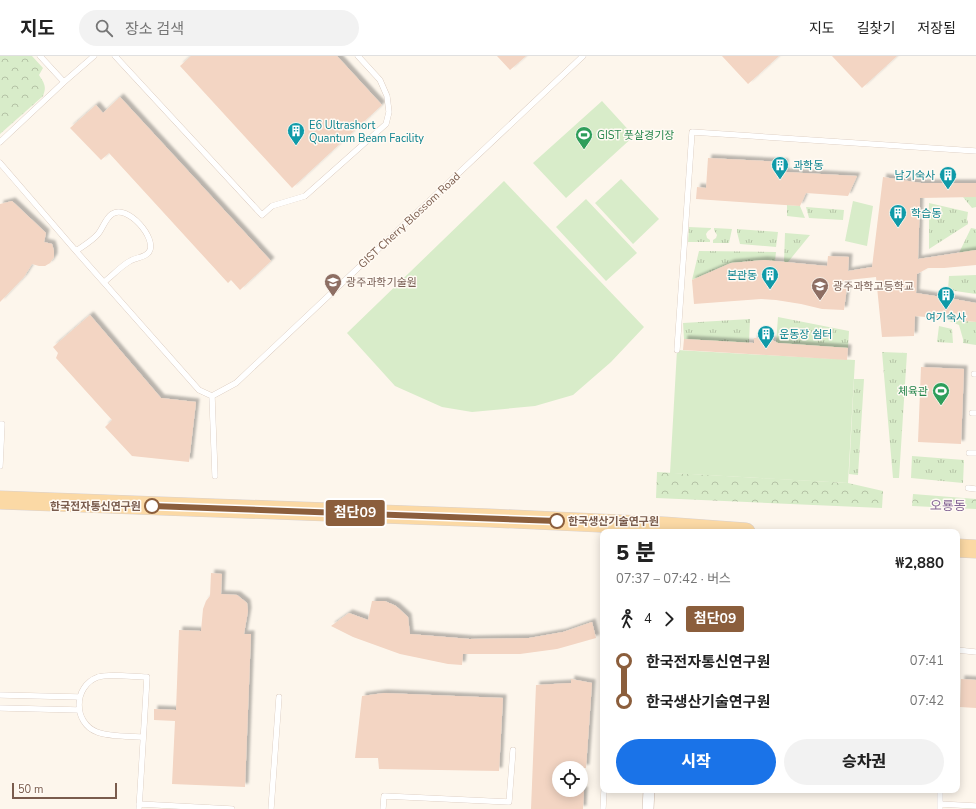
<!DOCTYPE html>
<html lang="ko">
<meta charset="utf-8">
<style>
:root{--surface:#fff;--page:#f2f2f2;--text:#222;--muted:#767676;--line:#e0e0e0;--accent:#1a73e8}
body{margin:0;font-family:"Nunito Sans","Noto Sans KR",sans-serif;background:var(--page);color:var(--text);height:100vh;display:flex;flex-direction:column;font-size:15px;white-space:nowrap}
*{box-sizing:border-box;margin:0}
p{font-size:13px;color:var(--muted)}
.icon{flex:none;width:22px;height:22px;fill:none;stroke:currentColor;stroke-width:2;stroke-linecap:round;stroke-linejoin:round}
.map{position:relative;flex:1;overflow:hidden}
.panel{position:absolute;left:600px;top:473px;width:360px;height:264px;display:flex;flex-direction:column;background:var(--surface);border-radius:8px;box-shadow:0 2px 10px #0003}
.panel>*{flex:none}
.badge{padding:0 8px;border-radius:3px;font-size:14px;line-height:26px}
.fabs{position:absolute;left:552px;top:705px;display:grid;gap:8px}
.fabs a{display:grid;place-items:center;width:36px;height:36px;border-radius:50%;background:var(--surface);box-shadow:0 2px 10px #0003;font-size:20px}
.scale{position:absolute;left:12px;bottom:10px;width:105px;box-sizing:border-box;padding-left:4px;border:2px solid #7a5c4d;border-top:0;font-size:11px;line-height:14px;white-space:nowrap;color:#7a5c4d;-webkit-text-stroke:3px #fffaf3;paint-order:stroke}
.map>.badge{position:absolute;translate:-50% -50%;box-shadow:0 0 0 2px #fff}
.legs{display:flex;align-items:center;gap:6px;height:44px;padding:0 16px;font-size:13px}
.legs p{margin-inline-start:auto}
.summary{display:flex;align-items:center;justify-content:space-between;height:68px;padding:0 16px}
h1{font-size:22px;font-weight:800;line-height:30px}
.button{display:flex;gap:8px;margin-top:auto;padding:8px 16px}
.button a{flex:1;height:46px;border-radius:24px;background:var(--accent);color:#fff;font-size:16px;font-weight:800;line-height:46px;text-align:center}
.button a+a{background:var(--page);color:var(--text)}
ul{padding:0 16px;list-style:none}
li{display:flex;align-items:center;gap:14px;height:40px;font-size:15px}
li i{display:grid;place-items:center;width:6px;height:100%;margin:0 5px;background:currentColor}
li i::after{content:'';width:10px;height:10px;margin:-5px;border:3px solid;border-radius:50%;background:var(--surface)}
li p{margin-inline-start:auto}
li:first-child i{background:linear-gradient(#0000 50%,currentColor 0)}
li:last-child i{background:linear-gradient(currentColor 50%,#0000 0)}
header{display:flex;align-items:center;gap:24px;box-sizing:border-box;height:56px;padding:0 20px;background:var(--surface);border-bottom:1px solid var(--line)}
header strong{font-size:19px}
nav{display:flex;gap:22px;margin-inline-start:auto;font-size:14px}
.search{width:280px;height:36px;background:var(--page);display:flex;align-items:center;gap:10px;box-sizing:border-box;padding:0 14px;border-radius:22px;color:var(--muted);font-size:15px}
.map>svg:first-child{display:block}
</style>
<header>
<strong>지도</strong>
<div class="search"><svg class="icon" aria-label="search" viewBox="0 0 24 24"><circle cx="10" cy="10" r="6"/><path d="M15 15l6 6"/></svg>장소 검색</div>
<nav><a>지도</a><a>길찾기</a><a>저장됨</a></nav>
</header>
<div class="map">
<svg width="976" height="753" viewBox="0 0 976 753">
<defs>
<pattern id="grass-tufts" width="24" height="20" patternUnits="userSpaceOnUse"><rect width="24" height="20" fill="#d8ecc9"/><path d="M3 7l-1-3M5 7V3M7 7l1-3M15 17l-1-3M17 17v-4M19 17l1-3" fill="none" stroke="#b4c2a5"/></pattern>
<pattern id="forest-crowns" width="20" height="18" patternUnits="userSpaceOnUse"><rect width="20" height="18" fill="#d8ecc9"/><path d="M2 6a3 3 0 1 1 6 0M12 15a3 3 0 1 1 6 0" fill="none" stroke="#b4c2a5"/></pattern>
<filter id="shadow"><feDropShadow dx="3.5" dy="-3.5" stdDeviation="1" flood-color="#0004"/></filter>
</defs>
<rect width="100%" height="100%" fill="#fdf6ec"/>
<path fill="url(#grass-tufts)" d="M963 141H976V151L972 152Z
M929 147 968 156 967 163 968 168 929 193Z
M787 149 800 150 805 162 787 160Z
M806 151 844 154 843 164 809 162Z
M689 171 711 172V173L708 175 706 178 707 182 710 184V186H688Z
M714 172 732 173 729 187H713V184L716 182 717 179 714 174Z
M971 172 976 173V194L959 197Z
M737 173 778 176 776 191 740 188 737 176Z
M785 177 810 179 788 206H784Z
M699 195 776 196 775 205 764 204 731 207 692 224Z
M976 219V238L948 234 949 220Z
M778 261 849 275 848 292 776 287Z
M750 263 749 287 684 283 683 267Z
M944 263 976 266V289L963 287V283L959 269Z
M939 270 952 273 953 287 937 286Z
M882 296 907 297 899 422H893Z
M854 323H864L858 419 849 418Z
M912 400 964 404 963 427 911 422Z"/>
<path fill="url(#forest-crowns)" d="M0 0H32L43 12 39 19C44 27 47 30 43 40L0 78Z
M657 416 848 427 883 435 882 452 656 442Z
M913 438 976 443V453L912 450Z"/>
<path fill="#d8ecc9" d="M602 45 634 80 566 142 533 107Z
M621 123 659 163 633 188 595 147Z
M504 125 644 271 611 306 573 339 535 350 472 356 442 351 395 330 347 277Z
M586 143 637 197 606 225 556 171Z
M853 145 873 150 867 190 845 185Z
M677 294 855 304 848 427 670 417Z"/>
<path fill="#f3d5c3" filter="url(#shadow)" d="M191 0H337L382 49 292 132 180 10Z
M497 0H526L510 14Z
M722 0H779L748 28Z
M832 0H897L862 32Z
M120 41 271 205 240 234 231 224 228 227 109 97 101 104 70 72 96 49 103 57Z
M708 102 785 106V116L857 120 848 140 806 137 800 150 696 143 697 131 706 132Z
M883 121 921 127H976V141L920 142 918 203 976 194V209L944 212H928L917 218 916 237 954 243 976 247V266L915 260 914 280 882 281 876 221 848 224V223L844 254 822 253 801 248 776 244 761 243 694 248 692 224 731 207 764 204 827 210 828 200 849 201 848 215 872 211Z
M12 145 46 177 44 186 52 188 54 195V201L50 207 45 210H39L32 208 24 221 0 246V148Z
M90 259 161 342 196 346 189 406 132 400 105 371 112 364 56 302 58 297 53 291Z
M760 279 769 280 770 283 778 287 848 292 847 304 683 294 684 283 754 287V282H759Z
M921 311 964 313 961 388 918 386Z
M211 517 222 518 221 538 237 539 247 547 248 555 244 578H251L245 731 172 728 175 665 154 664V653L176 654 179 574 201 575 203 553 206 545 210 540Z
M372 545H385L396 550 408 561 410 578 470 583 529 582 563 576 592 566 596 582 557 593 520 598H463L462 609 448 608 400 598 353 581 331 570 349 557 368 564Z
M571 623 592 627 586 712H559V734H584L583 753H531L536 629 571 627Z
M961 623 976 624V652L960 651Z
M384 637 503 642 499 715 379 713 378 702H355L362 640Z"/>
<g fill="none" stroke-linecap="round" stroke-linejoin="round">
<defs>
<path id="service" d="M40 0 64 26
M115 0 262 159 272 150 305 140 386 68 389 56 387 40 380 24 358 0
M0 86 64 26 94 0
M0 107 76 195 199 334 212 340 236 327 583 0
M76 195C83 190 92 185 98 178 103 172 105 163 112 158 127 147 158 183 149 196 145 202 136 201 130 205 121 210 113 219 104 226
M677 294 692 76 976 95
M974 318H976
M212 340 215 420
M972 357H976
M0 368H2L0 410
M969 397H976
M968 432 976 433
M957 594 976 596
M0 639 80 641
M0 652 79 654
M139 748 232 753
M940 748 976 750
M139 753 147 621C133 621 111 617 98 621 73 630 73 667 97 676 109 681 130 680 143 681
M271 753 279 641
M383 753 384 740 509 746 513 694
M603 753 604 734
M940 753V734"/>
<path id="minor" d="M648 753 649 734"/>
<path id="primary" d="M0 444 490 462 664 470 746 476
M957 492 976 493"/>
</defs>
<use href="#service" stroke="#d1beb0" stroke-width="6"/>
<use href="#minor" stroke="#d1beb0" stroke-width="12"/>
<use href="#primary" stroke="#dad1cd" stroke-width="19"/>
<use href="#service" stroke="#fff" stroke-width="5.5"/>
<use href="#minor" stroke="#fff" stroke-width="11"/>
<use href="#primary" stroke="#fbd9a5" stroke-width="18"/>
</g>
<g fill="none" stroke-linecap="round" stroke-linejoin="round">
<defs>
<path id="line-1" d="M152 450 557 465"/>
</defs>
<use href="#line-1" stroke="#fff" stroke-width="9"/>
<use href="#line-1" stroke="#8b5e3c" stroke-width="6"/>
</g>
<defs>
<symbol id="building-pin" viewBox="-11 -11 22 30"><path d="M0 17L-7.5 6A9.5 9.5 0 1 1 7.5 6Z" fill="#0f9aa8" stroke="#fffaf3"/><path d="M-4-6H4V6H1V3H-1V6H-4ZM-2.5-4.3h1.7v1.8h-1.7ZM.8-4.3h1.7v1.8H.8ZM-2.5-1h1.7V.8h-1.7ZM.8-1h1.7V.8H.8Z" fill="#fff"/></symbol>
<symbol id="stadium-pin" viewBox="-11 -11 22 30"><path d="M0 17L-7.5 6A9.5 9.5 0 1 1 7.5 6Z" fill="#2e9e5b" stroke="#fffaf3"/><path d="M0-5a6.5 5 0 1 0 0 10a6.5 5 0 1 0 0-10ZM-3.5-1.8h7v3.6h-7Z" fill="#fff"/></symbol>
<symbol id="university-pin" viewBox="-11 -11 22 30"><path d="M0 17L-7.5 6A9.5 9.5 0 1 1 7.5 6Z" fill="#8d6e63" stroke="#fffaf3"/><path d="M0-5L7-2L0 1L-7-2ZM-4 1L0 2.5L4 1V4Q0 6-4 4Z" fill="#fff"/></symbol>
<symbol id="school-pin" viewBox="-11 -11 22 30"><path d="M0 17L-7.5 6A9.5 9.5 0 1 1 7.5 6Z" fill="#8d6e63" stroke="#fffaf3"/><path d="M0-5L7-2L0 1L-7-2ZM-4 1L0 2.5L4 1V4Q0 6-4 4Z" fill="#fff"/></symbol>
</defs>
<g fill-rule="evenodd">
<use href="#building-pin" x="286" y="65" width="20" height="27"/>
<use href="#stadium-pin" x="574" y="69" width="20" height="27"/>
<use href="#building-pin" x="770" y="99" width="20" height="27"/>
<use href="#building-pin" x="938" y="109" width="20" height="27"/>
<use href="#building-pin" x="888" y="147" width="20" height="27"/>
<use href="#building-pin" x="760" y="209" width="20" height="27"/>
<use href="#university-pin" x="323" y="216" width="20" height="27"/>
<use href="#school-pin" x="810" y="220" width="20" height="27"/>
<use href="#building-pin" x="936" y="229" width="20" height="27"/>
<use href="#building-pin" x="756" y="268" width="20" height="27"/>
<use href="#stadium-pin" x="931" y="325" width="20" height="27"/>
</g>
<g fill="#fff" stroke="#8b5e3c" stroke-width="2">
<circle cx="152" cy="450" r="7"/>
<circle cx="557" cy="465" r="7"/>
</g>
<g text-anchor="middle" stroke-width="3" stroke-linejoin="round" paint-order="stroke">
<g font-size="11" fill="#0d838f" stroke="#fffaf3" text-anchor="start">
<text x="309" y="73">E6 Ultrashort<tspan x="309" dy="13">Quantum Beam Facility</tspan></text>
<text x="793" y="113">과학동</text>
<text x="935" y="123" text-anchor="end">남기숙사</text>
<text x="911" y="161">학습동</text>
<text x="757" y="223" text-anchor="end">본관동</text>
<text x="946" y="265" text-anchor="middle">여기숙사</text>
<text x="779" y="282">운동장 쉼터</text>
</g>
<g font-size="11" fill="#27864d" stroke="#fffaf3" text-anchor="start">
<text x="597" y="83">GIST 풋살경기장</text>
<text x="928" y="339" text-anchor="end">체육관</text>
</g>
<g font-size="11" fill="#7a5c4d" stroke="#fffaf3">
<text transform="translate(409 164) rotate(-43)" y="4">GIST Cherry Blossom Road</text>
</g>
<g font-size="11" fill="#785e54" stroke="#fffaf3" text-anchor="start">
<text x="346" y="230">광주과학기술원</text>
<text x="833" y="234">광주과학고등학교</text>
</g>
<g font-size="11" font-weight="bold" fill="#7a5c4d" stroke="#fffaf3" text-anchor="end">
<text x="141" y="454">한국전자통신연구원</text>
<text x="568" y="469" text-anchor="start">한국생산기술연구원</text>
</g>
<g font-size="13" fill="#846695" stroke="#fffaf3">
<text x="948" y="454">오룡동</text>
</g>
</g>
</svg>
<div class="fabs">
<a><svg class="icon" aria-label="locate" viewBox="0 0 24 24"><circle cx="12" cy="12" r="6"/><path d="M12 2v4M12 18v4M2 12h4M18 12h4"/></svg></a>
</div>
<div class="scale">50 m</div>
<b class="badge" style="left:355px;top:457px;background:#8b5e3c;color:#fff">첨단09</b>
<section class="panel">
<div class="summary"><div><h1>5 분</h1><p>07:37 – 07:42 · 버스</p></div><b>₩2,880</b></div>
<div class="legs"><svg class="icon" aria-label="walk" viewBox="0 0 24 24"><circle cx="13" cy="4" r="2"/><path d="M13 8l-2 6 4 7M11 14l-3 7M7 12l3-4h3l4 4"/></svg>4<svg class="icon" aria-label="forward" viewBox="0 0 24 24"><path d="M9 5l7 7-7 7"/></svg><b class="badge" style="background:#8b5e3c;color:#fff">첨단09</b></div>
<ul>
<li><i style="color:#8b5e3c"></i><b>한국전자통신연구원</b><p>07:41</p></li>
<li><i style="color:#8b5e3c"></i><b>한국생산기술연구원</b><p>07:42</p></li>
</ul>
<div class="button"><a>시작</a><a>승차권</a></div>
</section>
</div>
